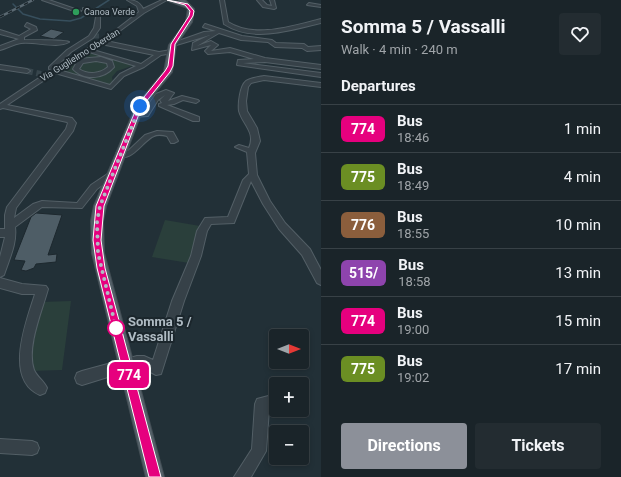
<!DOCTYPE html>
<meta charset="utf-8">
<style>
:root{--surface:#1a2429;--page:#232c31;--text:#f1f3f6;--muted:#9fa4a8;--line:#384146;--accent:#8c9099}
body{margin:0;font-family:Roboto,sans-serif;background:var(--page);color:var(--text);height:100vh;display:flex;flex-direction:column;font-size:15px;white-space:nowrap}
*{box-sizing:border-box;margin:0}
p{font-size:13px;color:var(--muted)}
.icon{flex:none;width:22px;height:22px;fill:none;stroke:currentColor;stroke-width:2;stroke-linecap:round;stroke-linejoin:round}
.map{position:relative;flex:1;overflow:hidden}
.sheet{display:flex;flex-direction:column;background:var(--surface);width:300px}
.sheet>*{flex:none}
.badge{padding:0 8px;border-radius:6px;font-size:14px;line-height:26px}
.needle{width:26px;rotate:90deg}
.buttons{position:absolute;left:269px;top:329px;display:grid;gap:8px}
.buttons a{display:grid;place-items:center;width:40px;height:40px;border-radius:4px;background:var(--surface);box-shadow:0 2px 6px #0003,0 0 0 1px var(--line);font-size:20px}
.you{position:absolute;width:20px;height:20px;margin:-10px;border:3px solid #fff;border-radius:50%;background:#1a73e8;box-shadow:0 0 0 6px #1a73e833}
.map>.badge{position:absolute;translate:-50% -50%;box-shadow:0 0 0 2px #fff}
h2{padding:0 20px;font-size:15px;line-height:36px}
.round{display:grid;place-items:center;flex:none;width:42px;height:42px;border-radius:4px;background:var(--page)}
.summary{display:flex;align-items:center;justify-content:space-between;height:68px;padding:0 20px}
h1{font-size:19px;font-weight:700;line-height:30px}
.button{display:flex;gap:8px;margin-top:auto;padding:8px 20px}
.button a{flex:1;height:46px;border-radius:4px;background:var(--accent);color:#fff;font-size:16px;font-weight:700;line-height:46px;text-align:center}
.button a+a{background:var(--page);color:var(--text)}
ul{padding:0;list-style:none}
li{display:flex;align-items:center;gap:12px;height:48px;padding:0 20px;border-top:1px solid var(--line)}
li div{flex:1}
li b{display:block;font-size:15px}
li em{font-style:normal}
li .badge{min-width:44px;font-weight:700;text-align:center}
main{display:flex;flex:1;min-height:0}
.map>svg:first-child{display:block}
</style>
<main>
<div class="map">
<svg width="321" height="477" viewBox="0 0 321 477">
<rect width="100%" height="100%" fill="#223037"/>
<path fill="#2a3f3b" d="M89 52 135 65 117 71 112 77 113 83 111 85 61 70Z
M165 220 200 226 189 263 152 257Z
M71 301 62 370 30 371V363L41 302Z"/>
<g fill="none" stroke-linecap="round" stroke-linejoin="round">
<path stroke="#374f5d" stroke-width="1.5" d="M13 4 23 14 40 19 70 21 81 18 109 0"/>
</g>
<path fill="#4e5d66" stroke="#1d282e" d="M51 29 64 32 54 39 40 36Z
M36 213 62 215 48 255 57 254 56 262 36 264 34 268 26 271 21 270 25 261 14 260 31 217Z"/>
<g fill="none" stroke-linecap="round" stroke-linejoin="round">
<path stroke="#37454c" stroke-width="5" stroke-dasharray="5 2.5" stroke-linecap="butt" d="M94 36H101"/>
<path stroke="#37454c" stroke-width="6" stroke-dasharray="6 3.5" stroke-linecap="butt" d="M27 71 41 74"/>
<defs>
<path id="minor" d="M42 0H49L81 11 77 12Z
M127 0C135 0 140 2 143 9L162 0H167L144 13 106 41 159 52 171 50 174 52 173 53 161 55 144 67 124 76 111 89 55 73 7 105 72 118 76 123 73 131 16 208 14 218 33 204 42 201 77 203 91 185 109 173 112 172 116 175 97 189 82 208 42 207 15 227C17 243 10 257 5 272L4 275 0 277V257L5 237H0V229H5V215L7 207 66 129 68 123 67 122 3 108 0 109V104L51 70 49 69V67L67 50 89 36 94 28 96 17 98 13 83 10V8L104 11 100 17V28L93 38 71 52 55 68 108 36 139 12 137 6ZM103 43 106 45 154 55 141 64 93 50ZM89 52 136 66 120 74 110 85 59 70 73 62H77L73 69C84 81 104 79 114 67L112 61 101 57 78 59ZM96 61 107 63 108 67C100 74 88 75 79 69L83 63Z
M220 0H224L228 22C255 39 292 26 321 19V23C290 30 253 43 224 24Z
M257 0H262L267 5 272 6 270 0H274L276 8 274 9 263 7Z
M309 3 321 5V7L307 5Z
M27 23 36 27 37 30 24 37V40C32 40 65 40 69 42 57 49 35 41 21 43 14 44 7 48 0 50V46L19 39 0 34V30L19 36 31 29 25 26Z
M205 24 242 36 272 40 276 43 304 44 308 47 321 46V50L307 51 302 48 275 47 268 42 241 40 219 33 197 46 211 41 218 45 211 51 230 48 265 58 321 65V69L265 62 243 63 321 73V77L237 65 238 60 254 59 230 52 208 54 205 51 211 45 192 50 193 43 210 35 173 46 170 44 204 32 216 31 203 27Z
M0 65 27 69 30 71 27 73 0 69Z
M264 76 321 83V87L264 80 251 83 248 87 246 101 247 111 257 128 260 141 255 153 257 175 270 201 285 223 310 249 321 270V285L317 283 302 255 279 229 263 204 251 181 234 223 211 224 207 231 201 256 184 301 161 374 156 375 143 368H137L82 385 77 383 75 378 77 373 82 371 137 356H144L153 360 172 301 191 256 197 231 205 218 228 217 243 180 249 174 247 152 235 147 239 145 249 148C256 132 243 125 239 111 238 103 240 86 246 81 250 78 259 77 264 76Z
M166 90 174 93 168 101 182 96 198 100 199 101 196 103 183 100 174 104 167 105 199 117V121H193L159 106V104L162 103 160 100 165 95 158 100 148 116 133 117V113L143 112 156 94Z
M157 131 173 132 178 141 174 143H171L167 136C163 135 158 134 154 136 143 140 130 166 116 154L117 152 128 151 145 135Z
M0 278 22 284 46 286 48 289C42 311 26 348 34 370 37 377 44 381 47 388L45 393 40 395C3 379 27 320 35 294H22L0 288Z
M276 394V408L269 409 266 451 251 477H234L252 449 255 404 257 399Z
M0 439 32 441 37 443 39 448 37 453 32 455 0 453Z"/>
<path id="major" d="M166 0 181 2 179 0H185L194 9 192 22 176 45 172 72 144 106 106 206 103 221 104 253 164 477H146L92 253 91 221 94 206 136 106 164 72 169 45 186 22 188 9 185 7Z"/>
</defs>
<use href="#minor" stroke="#535f66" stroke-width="2"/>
<use href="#major" stroke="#424d54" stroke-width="2"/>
<use href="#minor" fill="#364148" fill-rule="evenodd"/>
<use href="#major" fill="#546068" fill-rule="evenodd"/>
<defs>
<path id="rail" d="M0 17 33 0"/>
</defs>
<use href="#rail" stroke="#5a6871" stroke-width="2.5"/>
<use href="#rail" stroke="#1b262c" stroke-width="1.5" stroke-dasharray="4.5" stroke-linecap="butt"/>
</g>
<path fill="#e6007e" stroke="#fff" d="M167 0 188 4 194 11 193 16 175 44 173 66 170 72 145 103 139 114 104 206 101 240 105 268 161 477H149L97 268 93 240 96 206 134 114 140 102 165 71 168 66 171 44 189 16 190 11 185 5Z"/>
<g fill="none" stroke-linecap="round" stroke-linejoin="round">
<path stroke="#b0bcc4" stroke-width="4" stroke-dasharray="0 7.2" d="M116 328 98 253 97 222 100 206 140 106"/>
</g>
<circle fill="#2e9e5b" stroke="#1b262c" stroke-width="1.5" cx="76" cy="12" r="4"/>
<circle fill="#fff" stroke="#e6007e" stroke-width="2" cx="116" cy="328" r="8"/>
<g text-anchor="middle" stroke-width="4" stroke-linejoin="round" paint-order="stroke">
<g font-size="9" fill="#b0bcc4" stroke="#1b262c" text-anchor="start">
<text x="84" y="15">Canoa Verde</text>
</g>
<g font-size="9" fill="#b0bcc4" stroke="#1b262c">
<text transform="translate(80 55) rotate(-32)" y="3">Via Guglielmo Oberdan</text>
</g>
<g font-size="13" font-weight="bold" fill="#b0bcc4" stroke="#1b262c" text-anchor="start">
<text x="128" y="326">Somma 5 /<tspan x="128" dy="15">Vassalli</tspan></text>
</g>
</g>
</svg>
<div class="buttons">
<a><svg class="needle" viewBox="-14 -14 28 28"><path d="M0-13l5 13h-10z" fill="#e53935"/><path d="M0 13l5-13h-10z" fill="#9fa4a8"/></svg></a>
<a>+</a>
<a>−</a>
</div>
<div class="you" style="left:140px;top:106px"></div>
<b class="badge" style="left:129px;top:375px;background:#e6007e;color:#fff">774</b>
</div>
<section class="sheet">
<div class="summary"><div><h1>Somma 5 / Vassalli</h1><p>Walk · 4 min · 240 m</p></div><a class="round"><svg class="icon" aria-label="heart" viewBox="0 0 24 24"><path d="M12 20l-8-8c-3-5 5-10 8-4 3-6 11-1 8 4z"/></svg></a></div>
<h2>Departures</h2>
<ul>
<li><span class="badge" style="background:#e6007e;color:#fff">774</span><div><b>Bus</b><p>18:46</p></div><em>1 min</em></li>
<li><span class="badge" style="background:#6b8e23;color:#fff">775</span><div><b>Bus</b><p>18:49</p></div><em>4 min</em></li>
<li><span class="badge" style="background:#8b5e3c;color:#fff">776</span><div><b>Bus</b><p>18:55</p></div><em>10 min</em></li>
<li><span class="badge" style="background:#8e44ad;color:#fff">515/</span><div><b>Bus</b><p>18:58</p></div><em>13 min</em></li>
<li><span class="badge" style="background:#e6007e;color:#fff">774</span><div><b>Bus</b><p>19:00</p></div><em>15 min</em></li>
<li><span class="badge" style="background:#6b8e23;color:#fff">775</span><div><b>Bus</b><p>19:02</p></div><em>17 min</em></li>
</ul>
<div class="button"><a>Directions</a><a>Tickets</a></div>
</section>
</main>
